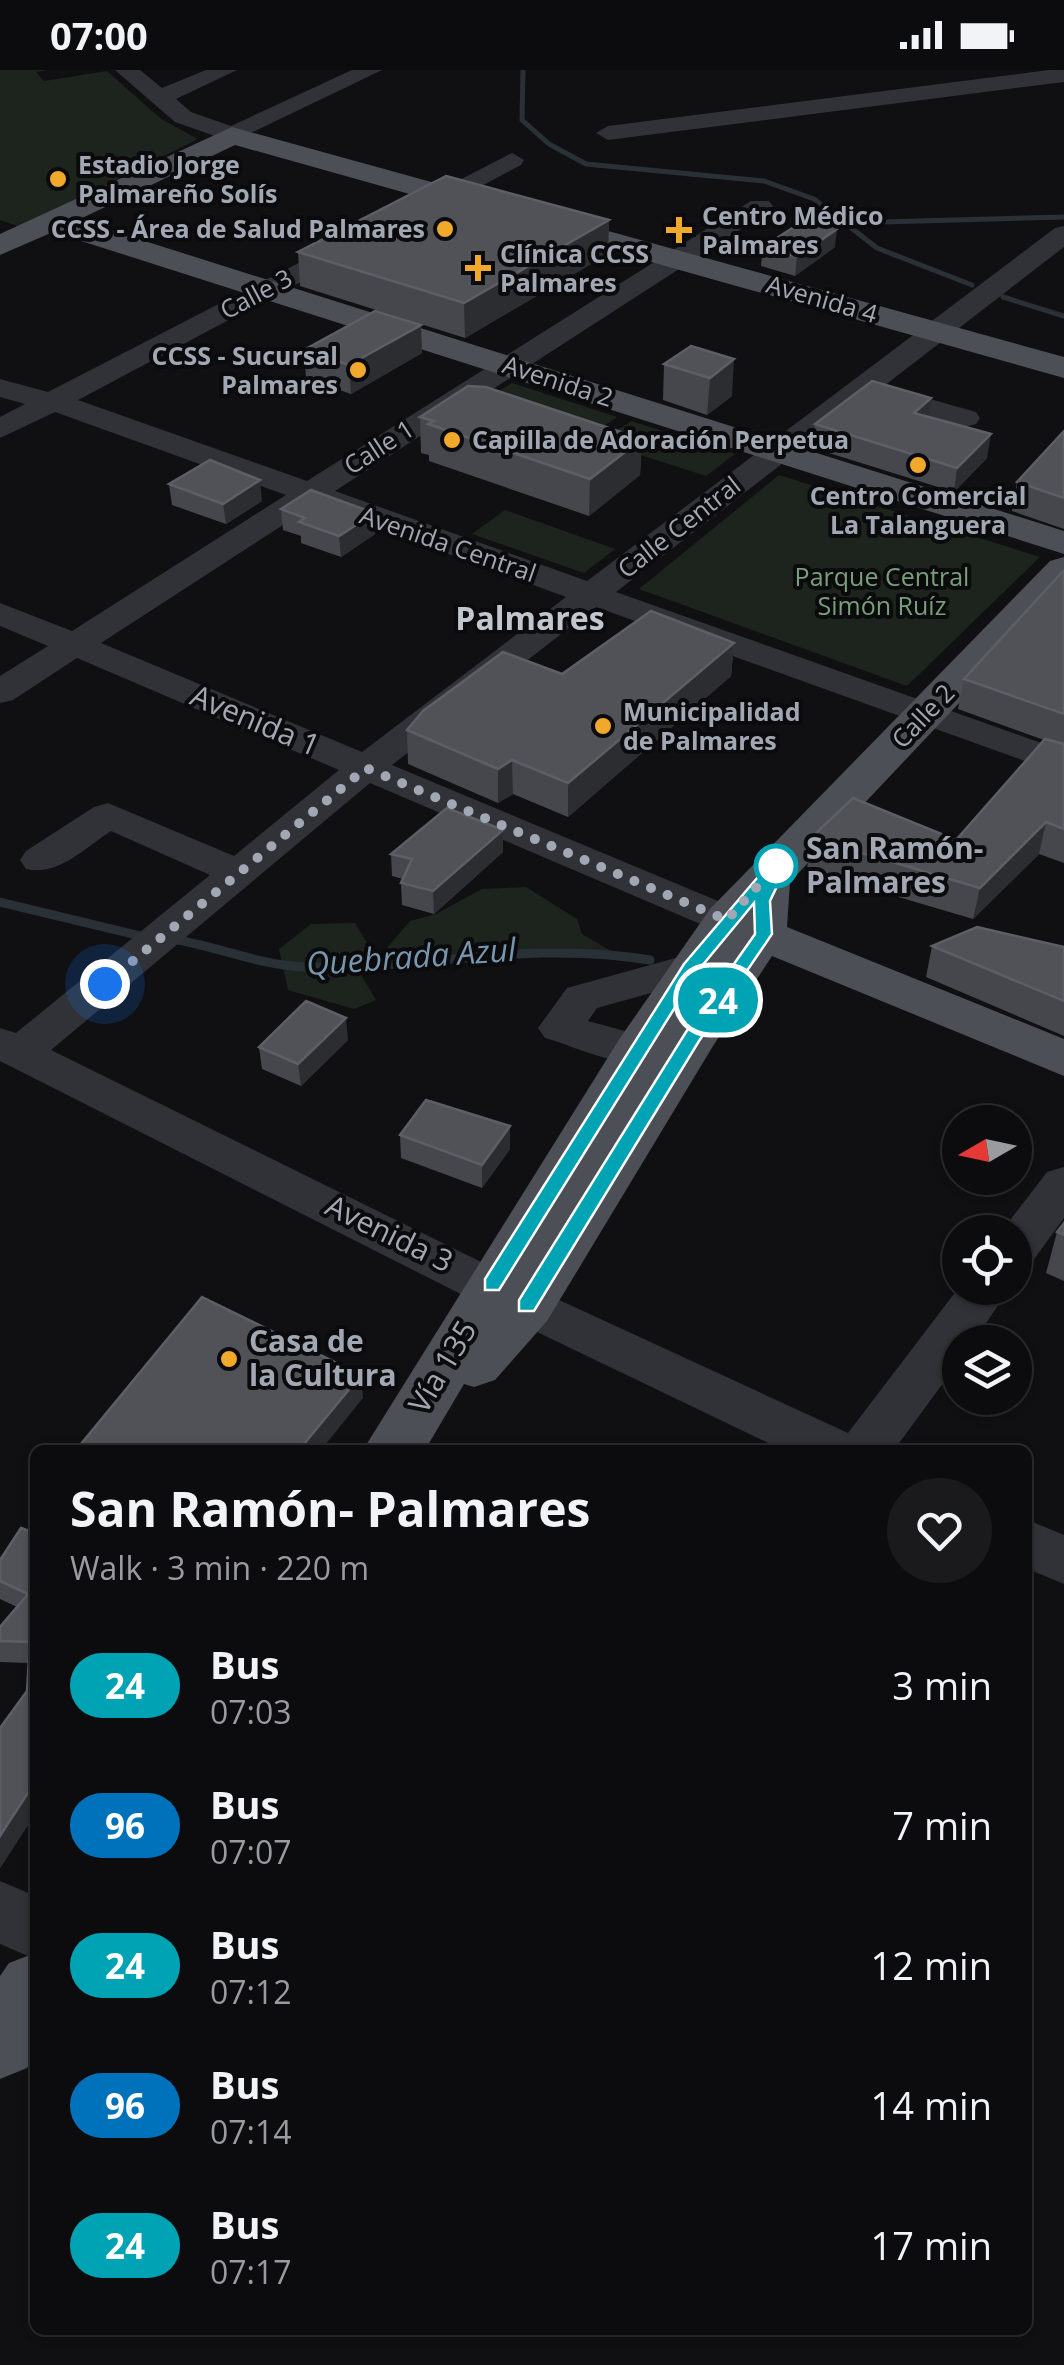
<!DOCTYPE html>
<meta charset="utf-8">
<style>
:root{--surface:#0c0c0e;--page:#1a1a1c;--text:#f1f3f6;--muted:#9a9b9e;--line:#2c2c2e}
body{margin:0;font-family:"Open Sans",sans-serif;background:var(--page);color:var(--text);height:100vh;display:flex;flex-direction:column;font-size:38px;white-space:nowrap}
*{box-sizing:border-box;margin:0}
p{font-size:32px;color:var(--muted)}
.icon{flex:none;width:55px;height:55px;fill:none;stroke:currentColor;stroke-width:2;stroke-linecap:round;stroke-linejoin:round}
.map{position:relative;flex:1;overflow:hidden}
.panel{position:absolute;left:30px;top:1375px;width:1002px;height:890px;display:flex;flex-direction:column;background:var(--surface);border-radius:15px;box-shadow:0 2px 8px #0004,0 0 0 2px var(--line)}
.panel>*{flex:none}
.badge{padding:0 20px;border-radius:32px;font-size:35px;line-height:65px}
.needle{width:65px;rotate:261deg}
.controls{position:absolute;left:942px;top:1035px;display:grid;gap:20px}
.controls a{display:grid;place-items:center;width:90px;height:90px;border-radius:50%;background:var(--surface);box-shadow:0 2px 8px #0004,0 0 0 2px var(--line);font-size:50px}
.you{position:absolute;width:50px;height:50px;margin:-25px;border:8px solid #fff;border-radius:50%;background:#1a73e8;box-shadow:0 0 0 15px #1a73e833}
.map>.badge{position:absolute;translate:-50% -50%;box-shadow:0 0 0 5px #fff}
.round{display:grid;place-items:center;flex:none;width:105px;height:105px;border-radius:52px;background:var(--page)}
.headline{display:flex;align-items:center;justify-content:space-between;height:170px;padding:0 40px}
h1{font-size:48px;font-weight:700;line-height:75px}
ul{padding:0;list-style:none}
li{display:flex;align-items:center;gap:30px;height:140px;padding:0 40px}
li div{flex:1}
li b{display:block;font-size:38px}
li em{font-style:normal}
li .badge{min-width:110px;font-weight:700;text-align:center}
.status{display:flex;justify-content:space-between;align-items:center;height:70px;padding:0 50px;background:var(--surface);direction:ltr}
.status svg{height:28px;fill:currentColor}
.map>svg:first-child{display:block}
</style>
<div class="status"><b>07:00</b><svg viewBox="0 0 49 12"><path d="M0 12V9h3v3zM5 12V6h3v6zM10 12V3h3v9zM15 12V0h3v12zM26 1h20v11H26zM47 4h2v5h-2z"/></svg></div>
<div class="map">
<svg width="1064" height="2295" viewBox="0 0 1064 2295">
<rect width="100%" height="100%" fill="#101012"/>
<path fill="#1d241d" d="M0 0H48L36 2 44 11 107 1 161 49 198 69 21 157 0 150Z
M512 313 617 347 588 367 482 332Z
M631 351 735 384 706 406 600 372Z
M779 405 1040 487 907 616 639 519Z
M505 440 615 479 584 503 472 464Z
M526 817 577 849 582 864 630 892 572 884 444 894 387 878 410 851 436 844 482 819Z
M355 853 373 883 361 905 376 930 354 939 288 920 279 879 311 854Z"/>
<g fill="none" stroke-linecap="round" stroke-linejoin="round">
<path stroke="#293137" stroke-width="5" d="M523 0 522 50 549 74 586 94 764 111 814 129 877 178 972 215
M845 153 1064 147
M1003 227 1064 246"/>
<path stroke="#293137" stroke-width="9" d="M0 832 145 867
M172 869C217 876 260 896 307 897 425 899 531 870 650 890"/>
<path fill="#313237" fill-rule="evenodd" d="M115 0H140L162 18 206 0H237L176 29 191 42 231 56 352 0H382L232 72 175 52Z
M1049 0H1064V12L608 70 596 63 608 56Z
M512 83 524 90 521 95 78 330 307 411 751 131H769L773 136 769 141 335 421 587 511 1055 158 1064 156V177L884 316 976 342 980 348 976 354 965 357 866 329 616 522 1064 681V705L596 537 392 695 742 841 748 850 742 859 727 863 712 859 370 713 51 980 544 1223 848 1363 960 1216 1010 1218 973 1272H960V1290L894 1380H783L510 1249 0 991V958L16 963 210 805 111 761C85 778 57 807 26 799L20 790 26 781 94 737 108 733 234 786 339 700 77 588 13 630 0 633V606L48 576 0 556V533L72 561 286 425 55 342 0 368V347L25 334 0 327V309L48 322ZM314 435 566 527 362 682 101 573Z
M690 884 705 888 711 898 705 908 597 938 588 951 654 969 660 980 654 991C621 1000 577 977 545 968L538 958 567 918Z
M1064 1097V1148L1032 1192 1015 1197V1162H1001L1047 1102Z
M1028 1450 1064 1465V1514L1028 1499Z
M0 1811 35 1826V1889L0 1874Z"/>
<path fill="#4d4f56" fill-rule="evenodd" d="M232 57 1064 287V308L235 75 78 150 1064 461V484L53 162 0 185V164Z
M1064 487V522L790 812 787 857 1064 969V1006L772 886 713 976 547 1251 495 1310 474 1317 464 1314 425 1380H363L620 968 710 839 1050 491Z
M35 1883V1985L27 1998 0 2009V1906L9 1893Z"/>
</g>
<path fill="#46474d" d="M609 150 608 184 465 268 300 216 298 182Z
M763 177H835L795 206 761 196Z
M421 255 422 283 351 324 306 308 304 280Z
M691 276 732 326 707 345 663 330 664 294Z
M931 328 928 346 987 388 954 422 813 378 815 354Z
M420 347 642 369 640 405 589 446 429 391V385L421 383Z
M1064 361V459L1012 441 1017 412Z
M169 414 262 431 226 454 172 435Z
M281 439 375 464 341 487 301 473V466L283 460Z
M1064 500V793L1039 784 973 849 807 800 811 768 956 770 1044 670 958 639 964 609Z
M734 573 731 606 568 747 513 724 498 733 408 694 407 660 562 604Z
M503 760V782L434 844 402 835 401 813 403 809 392 806 391 784Z
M932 876 1064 877V966L926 907Z
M348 970 301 1016 262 999 259 977Z
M510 1056V1079L482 1118 401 1088 400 1065Z
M1064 1153V1211L1046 1203 1057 1162Z
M35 1463V1744L0 1798V1658L27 1621 29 1593 0 1592V1557L17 1537 0 1529V1490Z"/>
<path fill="#2c2d31" d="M609 150 608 184 465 268 464 233Z
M837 159 835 177 795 206 797 187Z
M421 255 422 283 351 324 349 295Z
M734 289 732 326 707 345 710 308Z
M931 328 928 351 914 343Z
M991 364 987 388 954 422 957 398Z
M642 369 640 405 589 446 590 409Z
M260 410 262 431 226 454 223 434Z
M374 443 375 464 341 487 339 466Z
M734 573 731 606 568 747V713Z
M512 690 513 724 498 733V699Z
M1046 752 1039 784 973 849 980 818Z
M503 760V782L434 844 433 821Z
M346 948 348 970 301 1016 298 994Z
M510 1056V1079L482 1118V1095Z
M361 1305 363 1328 321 1380H299Z
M35 1705V1744L0 1798V1766Z"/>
<path fill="#505258" stroke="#5c5f66" stroke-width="2.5" d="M446 106 609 150 464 233 298 182Z
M814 144 837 159 797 187 763 177Z
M375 241 421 255 349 295 304 280Z
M691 276 734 289 710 308 664 294Z
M872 311 931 328 914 343 991 364 957 398 815 354Z
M468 316 486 317 642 369 590 409 428 354 434 351 420 347Z
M1064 361V428L1017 412Z
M210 390 260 410 223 434 169 414Z
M311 420 374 443 339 466 299 452 305 448 281 439Z
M1064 500V644L964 609Z
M651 541 734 573 568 713 512 690 498 699 407 660 423 641 503 582 562 604Z
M1045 669 1064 674V759L1046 752 980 818 811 768 853 728 956 770Z
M447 738 503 760 433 821 401 813 412 789 391 784Z
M977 857 1064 877V931L932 876Z
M306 931 346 948 298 994 259 977Z
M426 1030 510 1056 482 1095 400 1065Z
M1064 1153V1165L1057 1162Z
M202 1227 361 1305 299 1380H76Z
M21 1458 35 1463V1705L32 1708 35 1710V1712L0 1766V1658L27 1621 30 1572 0 1571V1557L28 1524 0 1511V1490Z"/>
<path fill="#00a3b4" stroke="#fff" stroke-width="2.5" d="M775 787 789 791 770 831 772 864 699 971 534 1241H519V1230L686 962 755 864 754 833 697 902 499 1220H485V1209L684 894Z"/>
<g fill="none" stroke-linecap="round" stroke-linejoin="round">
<path stroke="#a1a7b3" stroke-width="10" stroke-dasharray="0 18" d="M105 914 366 698 727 850 780 791 776 796"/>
</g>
<g fill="#f0a92a" stroke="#0b0b0d" stroke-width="4">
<circle cx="58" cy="109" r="10"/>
<circle cx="445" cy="159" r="10"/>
<path d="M674 145h10v10h10v10h-10v10h-10v-10h-10v-10h10z"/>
<path d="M473 183h10v10h10v10h-10v10h-10v-10h-10v-10h10z"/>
<circle cx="358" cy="300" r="10"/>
<circle cx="452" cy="370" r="10"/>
<circle cx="918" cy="395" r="10"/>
<circle cx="603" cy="656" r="10"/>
<circle cx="229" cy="1289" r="10"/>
</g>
<circle fill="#fff" stroke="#00a3b4" stroke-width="5" cx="776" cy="796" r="20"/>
<g text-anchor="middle" stroke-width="8" stroke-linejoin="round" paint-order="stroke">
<g font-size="25" font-weight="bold" fill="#a1a7b3" stroke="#0b0b0d" text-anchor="start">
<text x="78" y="104">Estadio Jorge<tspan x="78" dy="29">Palmareño Solís</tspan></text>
<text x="702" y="155">Centro Médico<tspan x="702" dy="29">Palmares</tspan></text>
<text x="425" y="168" text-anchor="end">CCSS - Área de Salud Palmares</text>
<text x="500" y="193">Clínica CCSS<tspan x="500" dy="29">Palmares</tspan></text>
<text x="338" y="295" text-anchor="end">CCSS - Sucursal<tspan x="338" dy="29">Palmares</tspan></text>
<text x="472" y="379">Capilla de Adoración Perpetua</text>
<text x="918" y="435" text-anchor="middle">Centro Comercial<tspan x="918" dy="29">La Talanguera</tspan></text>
<text x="623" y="651">Municipalidad<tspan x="623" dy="29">de Palmares</tspan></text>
</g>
<g font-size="25" fill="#a1a7b3" stroke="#0b0b0d">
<text transform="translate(256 224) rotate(-28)" y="9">Calle 3</text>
<text transform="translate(822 229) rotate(16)" y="9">Avenida 4</text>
<text transform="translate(558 311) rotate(18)" y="9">Avenida 2</text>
<text transform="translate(379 377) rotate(-33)" y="9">Calle 1</text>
<text transform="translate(679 457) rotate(-38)" y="9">Calle Central</text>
<text transform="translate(448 474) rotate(19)" y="9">Avenida Central</text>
<text transform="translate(923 646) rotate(-46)" y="9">Calle 2</text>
</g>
<g font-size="25" fill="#789e7a" stroke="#0b0b0d">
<text x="882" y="516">Parque Central<tspan x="882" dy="29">Simón Ruíz</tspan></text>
</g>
<g font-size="30" fill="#a1a7b3" stroke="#0b0b0d">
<text transform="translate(255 651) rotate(23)" y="10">Avenida 1</text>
<text transform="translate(389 1164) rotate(26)" y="10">Avenida 3</text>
<text transform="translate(443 1297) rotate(-59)" y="10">Vía 135</text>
</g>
<g font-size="30" font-weight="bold" fill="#a1a7b3" stroke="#0b0b0d" text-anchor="start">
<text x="806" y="789">San Ramón-<tspan x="806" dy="34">Palmares</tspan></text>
</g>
<g font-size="30" font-weight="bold" fill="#a1a7b3" stroke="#0b0b0d" text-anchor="start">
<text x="249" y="1282">Casa de<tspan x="249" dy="34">la Cultura</tspan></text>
</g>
<g font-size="32" font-weight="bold" fill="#c2c6cf" stroke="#0b0b0d">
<text x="530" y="560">Palmares</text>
</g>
<g font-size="32" font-style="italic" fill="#7896ae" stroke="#0b0b0d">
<text transform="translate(411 887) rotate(-4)" y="11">Quebrada Azul</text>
</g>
</g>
</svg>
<div class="controls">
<a><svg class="needle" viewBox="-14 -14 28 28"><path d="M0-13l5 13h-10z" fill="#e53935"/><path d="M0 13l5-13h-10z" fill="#9a9b9e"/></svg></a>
<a><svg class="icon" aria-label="locate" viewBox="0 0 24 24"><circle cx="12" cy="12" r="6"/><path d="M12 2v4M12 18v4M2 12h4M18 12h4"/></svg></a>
<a><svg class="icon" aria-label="layers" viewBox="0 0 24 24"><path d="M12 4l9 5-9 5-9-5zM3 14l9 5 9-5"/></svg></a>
</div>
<div class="you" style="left:105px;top:914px"></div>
<b class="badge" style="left:718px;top:930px;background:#00a3b4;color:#fff">24</b>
<section class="panel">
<div class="headline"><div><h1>San Ramón- Palmares</h1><p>Walk · 3 min · 220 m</p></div><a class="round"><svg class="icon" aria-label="heart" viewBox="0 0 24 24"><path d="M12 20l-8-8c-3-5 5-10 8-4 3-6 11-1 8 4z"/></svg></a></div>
<ul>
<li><span class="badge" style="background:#00a3b4;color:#fff">24</span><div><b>Bus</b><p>07:03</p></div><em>3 min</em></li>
<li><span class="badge" style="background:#0072bc;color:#fff">96</span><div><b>Bus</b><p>07:07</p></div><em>7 min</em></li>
<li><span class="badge" style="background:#00a3b4;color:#fff">24</span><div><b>Bus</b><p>07:12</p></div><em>12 min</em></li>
<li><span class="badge" style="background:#0072bc;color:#fff">96</span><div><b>Bus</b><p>07:14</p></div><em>14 min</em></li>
<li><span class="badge" style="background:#00a3b4;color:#fff">24</span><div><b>Bus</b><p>07:17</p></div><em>17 min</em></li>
</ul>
</section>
</div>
